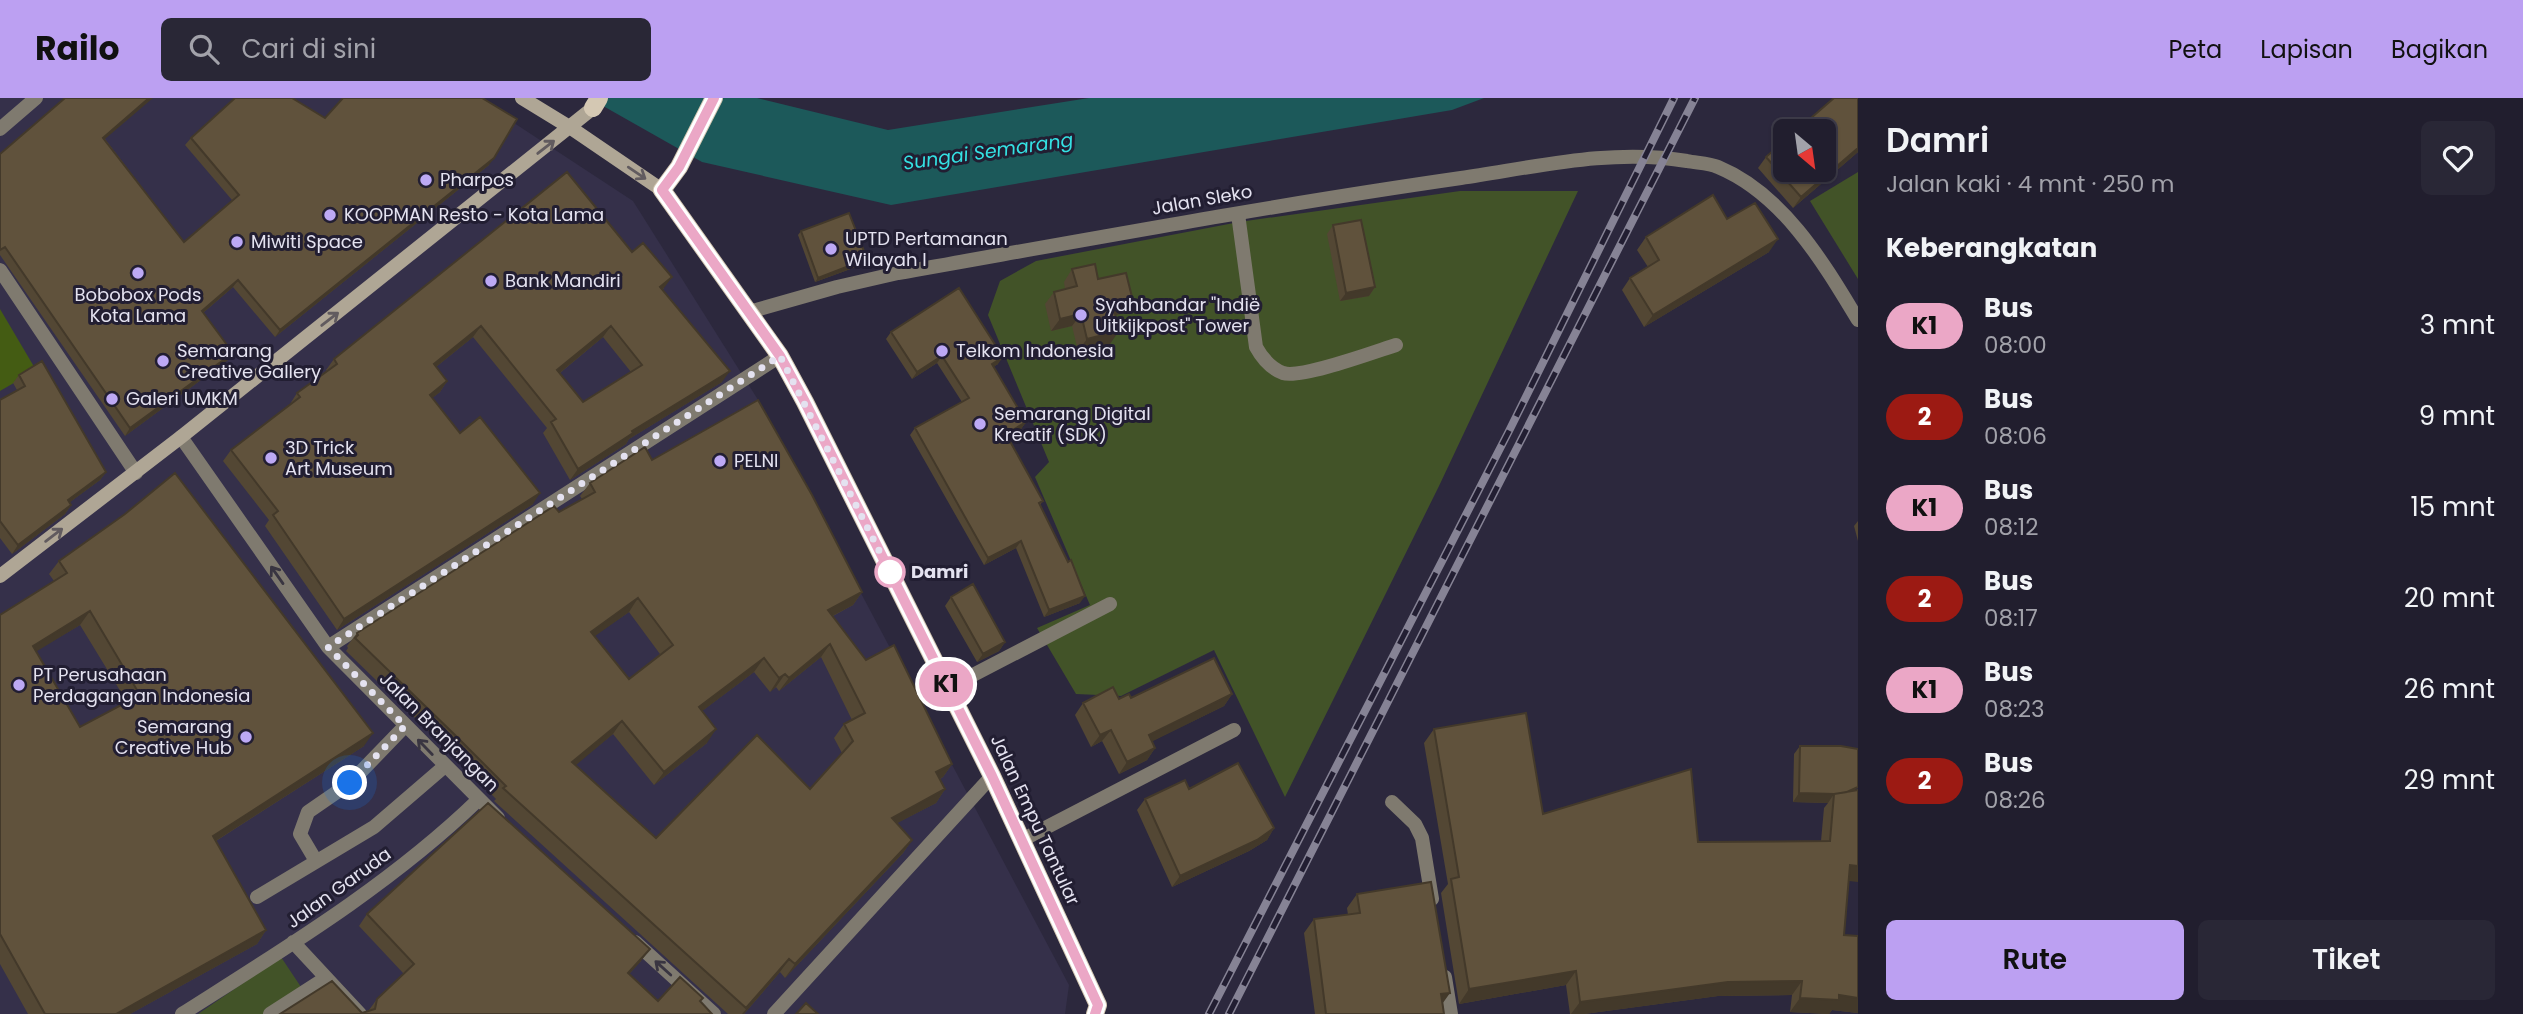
<!DOCTYPE html>
<html lang="id">
<meta charset="utf-8">
<style>
:root{--surface:#211e2e;--page:#292736;--text:#f1f3f6;--muted:#a2a2aa;--line:#3e3c4a;--accent:#bca0f2}
body{margin:0;font-family:Poppins,sans-serif;background:var(--page);color:var(--text);height:100vh;display:flex;flex-direction:column;font-size:26px;white-space:nowrap}
*{box-sizing:border-box;margin:0}
p{font-size:23px;color:var(--muted)}
.icon{flex:none;width:38px;height:38px;fill:none;stroke:currentColor;stroke-width:2;stroke-linecap:round;stroke-linejoin:round}
.map{position:relative;flex:1;overflow:hidden}
.side{display:flex;flex-direction:column;background:var(--surface);width:665px}
.side>*{flex:none}
.badge{padding:0 14px;border-radius:23px;font-size:24px;line-height:46px}
.needle{width:46px;rotate:151deg}
.buttons{position:absolute;left:1773px;top:21px;display:grid;gap:14px}
.buttons a{display:grid;place-items:center;width:63px;height:63px;border-radius:10px;background:var(--surface);box-shadow:0 2px 5px #0004,0 0 0 2px var(--line);font-size:35px}
.you{position:absolute;width:35px;height:35px;margin:-18px;border:5px solid #fff;border-radius:50%;background:#1a73e8;box-shadow:0 0 0 10px #1a73e833}
.map>.badge{position:absolute;translate:-50% -50%;box-shadow:0 0 0 4px #fff}
h2{padding:0 28px;font-size:26px;line-height:63px}
.round{display:grid;place-items:center;flex:none;width:74px;height:74px;border-radius:10px;background:var(--page)}
.headline{display:flex;align-items:center;justify-content:space-between;height:119px;padding:0 28px}
h1{font-size:33px;font-weight:600;line-height:52px}
.primary-button{display:flex;gap:14px;margin-top:auto;padding:14px 28px}
.primary-button a{flex:1;height:80px;border-radius:10px;background:var(--accent);color:#111;font-size:28px;font-weight:600;line-height:80px;text-align:center}
.primary-button a+a{background:var(--page);color:var(--text)}
ul{padding:0;list-style:none}
li{display:flex;align-items:center;gap:21px;height:91px;padding:0 28px}
li div{flex:1}
li b{display:block;font-size:26px}
li em{font-style:normal}
li .badge{min-width:77px;font-weight:700;text-align:center}
header{display:flex;align-items:center;gap:42px;box-sizing:border-box;height:98px;padding:0 35px;background:var(--accent);color:#111}
header strong{font-size:33px}
nav{display:flex;gap:38px;margin-inline-start:auto;font-size:24px}
.search{width:490px;height:63px;background:var(--page);display:flex;align-items:center;gap:18px;box-sizing:border-box;padding:0 24px;border-radius:10px;color:var(--muted);font-size:26px}
main{display:flex;flex:1;min-height:0}
.map>svg:first-child{display:block}
</style>
<header>
<strong>Railo</strong>
<div class="search"><svg class="icon" aria-label="search" viewBox="0 0 24 24"><circle cx="10" cy="10" r="6"/><path d="M15 15l6 6"/></svg>Cari di sini</div>
<nav><a>Peta</a><a>Lapisan</a><a>Bagikan</a></nav>
</header>
<main>
<div class="map">
<svg width="1858" height="916" viewBox="0 0 1858 916">
<rect width="100%" height="100%" fill="#2c283d"/>
<path fill="#35304a" d="M0 0H476L633 103 760 305 1069 887 1065 916H0Z"/>
<path fill="#425328" d="M1858 74V181L1810 103Z
M1460 93H1578L1439 388 1285 699 1214 552 1121 598 1076 596 1037 530 1090 507 1035 379 1049 364 988 217 1000 183 1036 163 1239 124Z
M281 859 303 892 268 916H198Z"/>
<path fill="#445c13" d="M0 211 36 272 0 293Z"/>
<path fill="#1c595a" d="M589 0H757L888 32 1089 0H1484L1452 12 891 107 702 64Z"/>
<g fill="none" stroke-linecap="round" stroke-linejoin="round">
<path stroke="#7f7a6f" stroke-width="14" d="M0 31 36 0
M0 172 136 375
M948 590 1110 506
M1392 704 1415 726 1422 740 1432 801
M1022 742 1234 632
M316 763 300 736 308 714 350 685 405 628
M257 799 374 729 445 668
M1445 879 1451 916"/>
<path stroke="#7f7a6f" stroke-width="14" d="M1238 116 1256 249C1262 260 1270 270 1283 275 1301 281 1374 254 1396 247
M749 214 837 189 898 175C1085 142 1273 107 1461 80 1536 69 1612 50 1687 63 1697 65 1709 65 1718 69 1783 96 1823 164 1858 222
M181 339 328 549 498 720
M328 549 780 258
M293 844 360 916
M635 844 714 916
M182 916C284 851 390 787 478 702
M270 916 326 880
M774 916 992 678"/>
<path stroke="#afa695" stroke-width="14" d="M522 0 571 30 662 92
M0 478 181 339 593 10"/>
<path stroke="#d4c8b3" stroke-width="18" d="M714 0 679 69 662 92 780 258 805 304 992 678 1098 907 1095 916
M593 10 599 0"/>
<defs>
<path id="rail" d="M1209 916 1509 333 1674 0
M1229 916 1695 0"/>
</defs>
<use href="#rail" stroke="#868395" stroke-width="8"/>
<use href="#rail" stroke="#221e32" stroke-width="5" stroke-dasharray="16" stroke-linecap="butt"/>
</g>
<path fill="#534734" fill-rule="evenodd" d="M325 20 489 67 275 239 233 189 203 215 233 255 228 262 125 338 0 157V56L105 41 184 144 232 102 185 47 191 40Z
M1858 54 1793 110 1758 70 1766 59Z
M1333 127 1375 189 1369 198 1340 203 1327 136Z
M801 133 867 161 864 166 815 184 798 137Z
M1646 139 1769 154 1644 229 1622 192 1630 180 1648 169 1637 152Z
M632 154 664 190 662 192 722 284 629 341 626 346 570 382 543 335 547 330 473 239 436 269 447 283 440 294 432 300 460 335 533 406 337 532 265 428 269 422 223 363 231 352 290 306 297 295 327 273 326 272 334 261ZM603 239 631 274 583 304 560 275Z
M1072 171 1098 181 1124 215 1115 217 1110 246 1078 253 1072 228 1051 233 1045 206 1054 194 1065 191 1064 184Z
M891 234 998 266 993 269 1026 324 1021 331 1007 339 1043 403 1040 407 1080 505 1044 519 1016 450 984 467 910 337 915 330 962 304 937 265 912 281 886 241Z
M19 277 106 374 100 382 70 404 71 407 65 416 12 456 0 440V302L17 292 13 285Z
M652 362 862 494 853 507 833 518 866 562 952 666 943 679 940 681 945 691 936 705 897 725 912 742 903 755 785 880 780 874 744 916H728L494 703 496 701 446 650 346 553 348 550 347 548 357 535 582 401 580 398 590 385ZM629 514 660 556 629 581 594 538ZM821 559 852 622 844 626 834 640 842 655 810 691 656 740 575 667 613 636 654 687 707 645 702 613 754 574 770 594 776 589 779 593Z
M1858 423V443L1854 428Z
M59 463 364 648 216 743 266 832 257 846 130 916H28L0 866V517L54 483 49 476ZM80 527 127 604 80 629 36 553Z
M951 499 1005 544 999 553 977 564 945 508Z
M1232 596 1224 608 1152 643 1155 650 1147 662 1119 676 1102 643 1091 649 1075 617 1083 605 1119 601Z
M1434 631 1543 716 1698 744 1821 743 1824 710 1828 705 1793 704 1794 656 1800 648H1841L1849 783 1844 837 1858 838V915L1832 912 1829 916 1790 914 1792 897 1718 898 1584 916H1570L1566 887 1459 906 1441 795 1448 786 1424 645Z
M1189 691 1274 730 1267 742 1249 753 1172 789 1137 712 1145 701Z
M1357 796 1443 905 1444 916H1315L1304 835 1314 821 1348 817 1347 810Z
M367 816 641 863 629 876 658 903 700 904 362 915 369 912 377 901 404 876 359 828Z"/>
<path fill="#43392a" d="M149 0H153L98 47 103 40Z
M1858 50V54L1793 110 1801 99Z
M494 60 489 67 275 239 280 232Z
M1778 141 1769 154 1644 229 1653 217Z
M867 161 864 166 815 184 818 180Z
M672 179 664 190 652 200 660 189Z
M238 182 233 189 197 220 202 213Z
M1375 189 1369 198 1340 203 1346 195Z
M1133 203 1124 215 1104 220 1113 207Z
M1081 216 1072 228 1051 233 1060 221Z
M481 228 473 239 426 277 434 266Z
M611 228 603 239 550 283 557 272Z
M1119 233 1110 246 1078 253 1087 241Z
M233 255 228 262 125 338 130 330Z
M942 258 937 265 912 281 917 274Z
M1003 259 998 266 987 273 992 266Z
M730 273 722 284 629 341 626 346 570 382 578 371 632 333Z
M447 283 440 294 422 308 430 297Z
M1026 324 1021 331 1001 343 1006 336Z
M106 374 100 382 62 410 68 402Z
M540 395 533 406 337 532 344 521Z
M71 407 65 416 12 456 18 447Z
M1021 443 1016 450 984 467 988 460Z
M862 494 853 507 819 525 828 512Z
M1085 498 1080 505 1044 519 1049 512Z
M638 500 629 514 581 548 591 534Z
M90 513 80 527 24 561 33 548Z
M1005 544 999 553 977 564 983 556Z
M830 546 821 559 779 593 789 580Z
M764 560 754 574 689 623 699 609Z
M785 576 776 589 770 594 779 580Z
M1232 596 1224 608 1141 649 1149 637Z
M622 623 613 636 563 678 572 664Z
M716 631 707 645 654 687 664 674Z
M1111 632 1102 643 1091 649 1100 637Z
M373 635 364 648 203 751 213 738Z
M1155 650 1147 662 1119 676 1127 664Z
M952 666 943 679 926 687 936 674Z
M945 691 936 705 882 733 892 720Z
M1799 695 1834 696 1828 705 1793 704Z
M1274 730 1267 742 1249 753 1172 789 1180 778Z
M912 742 903 755 785 880 795 866Z
M1850 767 1858 768V784L1840 782Z
M266 832 257 846 130 916H116Z
M650 851 641 863 620 886 628 875Z
M789 861 780 874 744 916H742Z
M1576 873 1566 887 1459 906 1469 891Z
M1802 883 1792 897 1718 898 1584 916H1571L1580 904 1728 884Z
M1450 895 1440 909 1441 896Z
M1839 897 1858 900V915L1832 912 1829 916 1790 914 1800 900Z"/>
<path fill="#60523c" stroke="#43392a" stroke-width="2" fill-rule="evenodd" d="M65 0H149L103 40 184 144 239 97 191 40 235 0H292L325 20 343 0H482L517 21 494 60 280 232 238 182 202 213 233 255 130 330 5 149 0 152V56Z
M1834 0H1858V50L1801 99 1766 59 1785 42V72H1824V33H1796Z
M567 74 632 154 643 145 672 179 660 189 730 273 632 333 633 335 578 371 551 324 556 321 481 228 434 266 447 283 430 297 460 335 480 319 540 395 344 521 273 417 278 413 231 352 300 299 297 295 337 266 334 261ZM611 228 642 267 583 304 557 272Z
M1713 97 1727 121 1755 105 1778 141 1653 217 1630 180 1659 162 1646 139Z
M849 115 867 161 818 180 801 133Z
M1361 122 1375 189 1346 195 1333 127Z
M1095 166 1098 181 1126 175 1133 203 1113 207 1119 233 1087 241 1081 216 1060 221 1054 194 1077 188 1072 171Z
M959 190 1003 259 992 266 1026 324 1006 336 1043 403 1039 405 1068 464 1071 462 1085 498 1049 512 1021 443 988 460 915 330 969 300 942 258 917 274 891 234Z
M42 263 106 374 68 402 71 407 18 447 0 423V302L25 288 19 277Z
M758 302 812 397 862 494 828 512 866 562 894 547 952 666 936 674 945 691 892 720 912 742 795 866 789 861 746 910 503 690 506 688 455 637 355 540 358 537 357 535 554 408 559 414 595 394 590 385 645 349 652 362ZM638 500 673 547 629 581 591 534ZM830 546 865 615 844 626 853 643 810 691 757 637 656 740 572 664 622 623 664 674 716 631 699 609 764 560 779 580 785 576 789 580Z
M175 375 373 635 213 738 266 832 116 916H45L0 836V517L67 475 59 463 125 416ZM90 513 140 597 80 629 33 548Z
M973 486 1005 544 983 556 951 499Z
M1214 560 1232 596 1149 637 1155 650 1127 664 1111 632 1100 637 1083 605 1113 589 1119 601 1129 596 1131 600Z
M1526 615 1543 716 1691 671 1698 744 1830 743 1834 696 1858 692V768L1850 767 1844 837 1858 838V900L1839 897V902L1800 900 1802 883 1728 884 1580 904 1576 873 1469 891 1451 781 1459 779 1434 631Z
M1800 648H1841L1858 651V689L1847 694 1834 696 1799 695Z
M1238 665 1274 730 1257 742 1180 778 1145 701 1185 682 1189 691Z
M488 705 650 851 628 875 658 903 680 879 703 900 700 903 712 916H280L332 883 362 915 375 911 377 901 414 866 367 816Z
M1431 784 1450 895 1441 896 1444 916H1326L1314 821 1360 815 1357 796Z
M806 905 818 916H796Z"/>
<defs><path id="oneway-shaft" d="M-6 0H5M1.5-3L5.5 0L1.5 3" fill="none" stroke-width="1.6" stroke-linecap="round" stroke-linejoin="round" transform="scale(1.75)"/></defs>
<g stroke="#615b5f">
<use href="#oneway-shaft" transform="translate(546 49) rotate(-38)"/>
<use href="#oneway-shaft" transform="translate(637 75) rotate(34)"/>
<use href="#oneway-shaft" transform="translate(330 221) rotate(-38)"/>
<use href="#oneway-shaft" transform="translate(54 437) rotate(-37)"/>
</g>
<g stroke="#393541">
<use href="#oneway-shaft" transform="translate(277 477) rotate(-125)"/>
<use href="#oneway-shaft" transform="translate(425 649) rotate(-134)"/>
<use href="#oneway-shaft" transform="translate(663 870) rotate(-138)"/>
</g>
<g fill="none" stroke-linecap="round" stroke-linejoin="round">
<defs>
<path id="line" d="M714 0 679 69 662 92 780 258 805 304 992 678 1098 907 1095 916"/>
</defs>
<use href="#line" stroke="#fff" stroke-width="16"/>
<use href="#line" stroke="#eba7c6" stroke-width="10"/>
<path stroke="#e4e2f0" stroke-width="7" stroke-dasharray="0 12.6" d="M350 685 405 628 328 549 780 258 890 474"/>
</g>
<g fill="#bda9f5" stroke="#221e32" stroke-width="2.5">
<circle cx="426" cy="82" r="7"/>
<circle cx="330" cy="117" r="7"/>
<circle cx="237" cy="144" r="7"/>
<circle cx="831" cy="151" r="7"/>
<circle cx="138" cy="175" r="7"/>
<circle cx="491" cy="183" r="7"/>
<circle cx="1081" cy="217" r="7"/>
<circle cx="942" cy="253" r="7"/>
<circle cx="163" cy="263" r="7"/>
<circle cx="112" cy="301" r="7"/>
<circle cx="980" cy="326" r="7"/>
<circle cx="271" cy="360" r="7"/>
<circle cx="720" cy="363" r="7"/>
<circle cx="19" cy="587" r="7"/>
<circle cx="246" cy="639" r="7"/>
</g>
<circle fill="#fff" stroke="#eba7c6" stroke-width="3.5" cx="890" cy="474" r="14"/>
<g text-anchor="middle" stroke-width="6" stroke-linejoin="round" paint-order="stroke">
<g font-size="18" fill="#e4e2f0" stroke="#221e32" text-anchor="start">
<text x="440" y="88">Pharpos</text>
<text x="344" y="123">KOOPMAN Resto - Kota Lama</text>
<text x="845" y="147">UPTD Pertamanan<tspan x="845" dy="21">Wilayah I</tspan></text>
<text x="251" y="150">Miwiti Space</text>
<text x="505" y="189">Bank Mandiri</text>
<text x="138" y="203" text-anchor="middle">Bobobox Pods<tspan x="138" dy="21">Kota Lama</tspan></text>
<text x="1095" y="213">Syahbandar "Indië<tspan x="1095" dy="21">Uitkijkpost" Tower</tspan></text>
<text x="177" y="259">Semarang<tspan x="177" dy="21">Creative Gallery</tspan></text>
<text x="956" y="259">Telkom Indonesia</text>
<text x="126" y="307">Galeri UMKM</text>
<text x="994" y="322">Semarang Digital<tspan x="994" dy="21">Kreatif (SDK)</tspan></text>
<text x="285" y="356">3D Trick<tspan x="285" dy="21">Art Museum</tspan></text>
<text x="734" y="369">PELNI</text>
<text x="33" y="583">PT Perusahaan<tspan x="33" dy="21">Perdagangan Indonesia</tspan></text>
<text x="232" y="635" text-anchor="end">Semarang<tspan x="232" dy="21">Creative Hub</tspan></text>
</g>
<g font-size="18" fill="#e4e2f0" stroke="#221e32">
<text transform="translate(1202 102) rotate(-10)" y="6">Jalan Sleko</text>
<text transform="translate(439 634) rotate(45)" y="6">Jalan Branjangan</text>
<text transform="translate(1035 722) rotate(65)" y="6">Jalan Empu Tantular</text>
<text transform="translate(339 790) rotate(-36)" y="6">Jalan Garuda</text>
</g>
<g font-size="18" font-weight="bold" fill="#e4e2f0" stroke="#221e32" text-anchor="start">
<text x="911" y="480">Damri</text>
</g>
<g font-size="19" font-style="italic" fill="#34e1e3" stroke="#221e32">
<text transform="translate(988 53) rotate(-8)" y="7">Sungai Semarang</text>
</g>
</g>
</svg>
<div class="buttons">
<a><svg class="needle" viewBox="-14 -14 28 28"><path d="M0-13l5 13h-10z" fill="#e53935"/><path d="M0 13l5-13h-10z" fill="#a2a2aa"/></svg></a>
</div>
<div class="you" style="left:350px;top:685px"></div>
<b class="badge" style="left:946px;top:586px;background:#eba7c6;color:#111">K1</b>
</div>
<section class="side">
<div class="headline"><div><h1>Damri</h1><p>Jalan kaki · 4 mnt · 250 m</p></div><a class="round"><svg class="icon" aria-label="heart" viewBox="0 0 24 24"><path d="M12 20l-8-8c-3-5 5-10 8-4 3-6 11-1 8 4z"/></svg></a></div>
<h2>Keberangkatan</h2>
<ul>
<li><span class="badge" style="background:#eba7c6;color:#111">K1</span><div><b>Bus</b><p>08:00</p></div><em>3 mnt</em></li>
<li><span class="badge" style="background:#9c1a13;color:#fff">2</span><div><b>Bus</b><p>08:06</p></div><em>9 mnt</em></li>
<li><span class="badge" style="background:#eba7c6;color:#111">K1</span><div><b>Bus</b><p>08:12</p></div><em>15 mnt</em></li>
<li><span class="badge" style="background:#9c1a13;color:#fff">2</span><div><b>Bus</b><p>08:17</p></div><em>20 mnt</em></li>
<li><span class="badge" style="background:#eba7c6;color:#111">K1</span><div><b>Bus</b><p>08:23</p></div><em>26 mnt</em></li>
<li><span class="badge" style="background:#9c1a13;color:#fff">2</span><div><b>Bus</b><p>08:26</p></div><em>29 mnt</em></li>
</ul>
<div class="primary-button"><a>Rute</a><a>Tiket</a></div>
</section>
</main>
